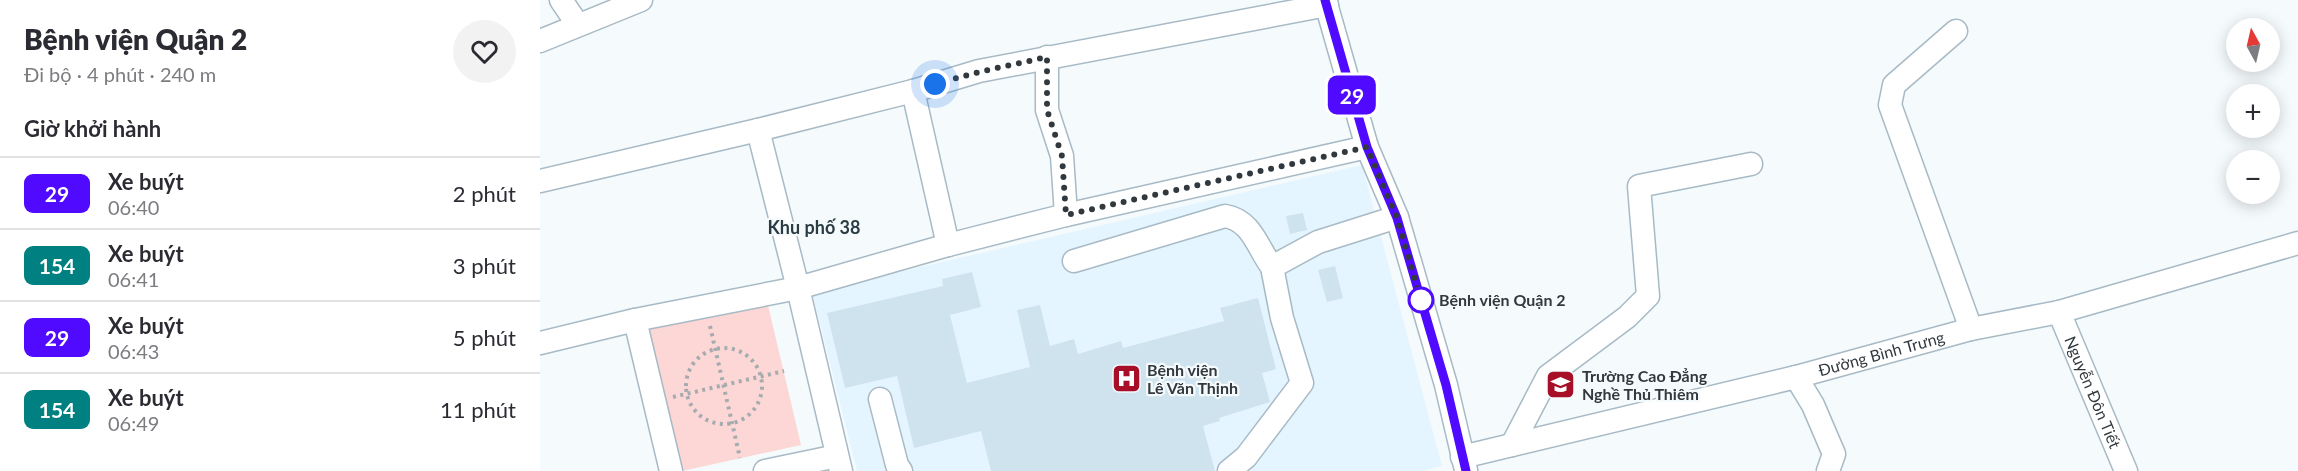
<!DOCTYPE html>
<html lang="vi">
<meta charset="utf-8">
<style>
:root{--surface:#fff;--page:#f2f2f3;--text:#2b2b33;--muted:#7c7c81;--line:#e1e1e2}
body{margin:0;font-family:Lato,sans-serif;background:var(--page);color:var(--text);height:100vh;display:flex;flex-direction:column;font-size:22px;white-space:nowrap}
*{box-sizing:border-box;margin:0}
p{font-size:20px;color:var(--muted)}
.icon{flex:none;width:33px;height:33px;fill:none;stroke:currentColor;stroke-width:2;stroke-linecap:round;stroke-linejoin:round}
.map{position:relative;flex:1;overflow:hidden}
.sheet{display:flex;flex-direction:column;background:var(--surface);width:540px}
.sheet>*{flex:none}
.badge{padding:0 12px;border-radius:9px;font-size:21px;line-height:39px}
.needle{width:39px;rotate:352deg}
.tools{position:absolute;left:1686px;top:18px;display:grid;gap:12px}
.tools a{display:grid;place-items:center;width:54px;height:54px;border-radius:50%;background:var(--surface);box-shadow:0 3px 15px #0003;font-size:30px}
.you{position:absolute;width:30px;height:30px;margin:-15px;border:4px solid #fff;border-radius:50%;background:#1a73e8;box-shadow:0 0 0 9px #1a73e833}
.map>.badge{position:absolute;translate:-50% -50%;box-shadow:0 0 0 3px #fff}
h2{padding:0 24px;font-size:22px;line-height:54px}
.round{display:grid;place-items:center;flex:none;width:63px;height:63px;border-radius:32px;background:var(--page)}
.headline{display:flex;align-items:center;justify-content:space-between;height:102px;padding:0 24px}
h1{font-size:28px;font-weight:800;line-height:45px}
ul{padding:0;list-style:none}
li{display:flex;align-items:center;gap:18px;height:72px;padding:0 24px;border-top:2px solid var(--line)}
li div{flex:1}
li b{display:block;font-size:22px}
li em{font-style:normal}
li .badge{min-width:66px;font-weight:700;text-align:center}
main{display:flex;flex:1;min-height:0}
.map>svg:first-child{display:block}
</style>
<main>
<section class="sheet">
<div class="headline"><div><h1>Bệnh viện Quận 2</h1><p>Đi bộ · 4 phút · 240 m</p></div><a class="round"><svg class="icon" aria-label="heart" viewBox="0 0 24 24"><path d="M12 20l-8-8c-3-5 5-10 8-4 3-6 11-1 8 4z"/></svg></a></div>
<h2>Giờ khởi hành</h2>
<ul>
<li><span class="badge" style="background:#4f0aff;color:#fff">29</span><div><b>Xe buýt</b><p>06:40</p></div><em>2 phút</em></li>
<li><span class="badge" style="background:#008080;color:#fff">154</span><div><b>Xe buýt</b><p>06:41</p></div><em>3 phút</em></li>
<li><span class="badge" style="background:#4f0aff;color:#fff">29</span><div><b>Xe buýt</b><p>06:43</p></div><em>5 phút</em></li>
<li><span class="badge" style="background:#008080;color:#fff">154</span><div><b>Xe buýt</b><p>06:49</p></div><em>11 phút</em></li>
</ul>
</section>
<div class="map">
<svg width="1758" height="471" viewBox="0 0 1758 471">
<rect width="100%" height="100%" fill="#f5fafc"/>
<path fill="#e4f5ff" d="M822 165 902 466 883 471H317L272 292Z"/>
<path fill="#fcd7d5" d="M227 301 261 445 142 471 105 327Z"/>
<path fill="#cfe3ef" d="M763 213 767 230 750 234 746 216Z
M795 266 803 298 787 302 778 270Z
M432 272 441 307 410 315 427 383 490 367 477 310 500 305 510 346 534 339 538 354 581 341 583 348 684 321 680 308 718 298 736 369 722 373 730 402 679 418 680 421 663 426 675 471H451L441 431 374 448 357 376 305 388 287 313 403 286 402 279Z"/>
<g fill="none" stroke-linecap="round" stroke-linejoin="round">
<defs>
<g id="minor">
<path d="M21 0 38 25"/>
<path d="M785 0 827 147 857 217 906 385 926 470"/>
<path d="M1416 31 1354 85 1350 105 1431 329"/>
<path d="M0 41 101 0"/>
<path d="M507 57V110L522 156 526 215"/>
<path d="M373 91 408 245"/>
<path d="M218 130 258 288 301 471"/>
<path d="M0 181 218 130 373 91 439 71 787 5"/>
<path d="M534 261 685 216C712 220 718 249 732 267"/>
<path id="s1" d="M1519 312 1586 471"/>
<path d="M95 320 131 471"/>
<path d="M0 343 95 320 258 288 408 245 526 215 827 147"/>
<path d="M1256 377 1273 405 1294 454 1288 471"/>
<path d="M340 399 357 465 361 471"/>
<path d="M972 445 1008 376 1087 317 1108 296 1099 186 1211 164"/>
<path id="s2" d="M922 457 1256 377 1431 329 1519 312 1758 243"/>
<path d="M225 471 297 456"/>
<path d="M689 471 706 457 762 383 742 318 732 267 778 242 857 217"/>
</g>
</defs>
<use href="#minor" stroke="#a7bac5" stroke-width="25"/>
<path stroke="#a6abaf" stroke-width="4" stroke-dasharray="3 4.5" stroke-linecap="butt" d="M170 326 200 458
M146 386a38 38 0 1 1 76 0a38 38 0 1 1-76 0Z
M133 397 244 371"/>
<use href="#minor" stroke="#fff" stroke-width="22"/>
</g>
<g fill="none" stroke-linecap="round" stroke-linejoin="round">
<defs>
<path id="line" d="M785 0 827 147 857 218 906 385 926 471"/>
</defs>
<use href="#line" stroke="#fff" stroke-width="14"/>
<use href="#line" stroke="#4f0aff" stroke-width="9"/>
<path stroke="#32393e" stroke-width="6" stroke-dasharray="0 10.8" d="M395 84 439 72 507 57V110L522 156 526 215 827 147 857 218 881 300"/>
</g>
<defs>
<symbol id="hospital-square" viewBox="-11 -11 22 22"><rect x="-9" y="-9" width="18" height="18" rx="4" fill="#a70f28" stroke="#f5fafc"/><path d="M-5-5h3v3.5h4V-5h3V5h-3V1.5h-4V5h-3Z" fill="#fff"/></symbol>
<symbol id="school-square" viewBox="-11 -11 22 22"><rect x="-9" y="-9" width="18" height="18" rx="4" fill="#a70f28" stroke="#f5fafc"/><path d="M0-5L7-2L0 1L-7-2ZM-4 1L0 2.5L4 1V4Q0 6-4 4Z" fill="#fff"/></symbol>
</defs>
<g fill-rule="evenodd">
<use href="#hospital-square" x="570" y="362" width="33" height="33"/>
<use href="#school-square" x="1004" y="368" width="33" height="33"/>
</g>
<circle fill="#fff" stroke="#4f0aff" stroke-width="3" cx="881" cy="300" r="12"/>
<g text-anchor="middle" stroke-width="4.5" stroke-linejoin="round" paint-order="stroke">
<g font-size="16" font-weight="bold" fill="#32393e" stroke="#f5fafc" text-anchor="start">
<text x="899" y="306">Bệnh viện Quận 2</text>
</g>
<g font-size="16" fill="#32393e" stroke="#f5fafc">
<text dy="6" stroke="none"><textPath href="#s2" startOffset="432">Đường Bình Trưng</textPath></text>
<text dy="6" stroke="none"><textPath href="#s1" startOffset="87">Nguyễn Đôn Tiết</textPath></text>
</g>
<g font-size="16" font-weight="bold" fill="#32393e" stroke="#f5fafc" text-anchor="start">
<text x="607" y="376">Bệnh viện<tspan x="607" dy="18">Lê Văn Thịnh</tspan></text>
<text x="1042" y="382">Trường Cao Đẳng<tspan x="1042" dy="18">Nghề Thủ Thiêm</tspan></text>
</g>
<g font-size="18" font-weight="bold" fill="#2b3c45" stroke="#f5fafc">
<text x="274" y="234">Khu phố 38</text>
</g>
</g>
</svg>
<div class="tools">
<a><svg class="needle" viewBox="-14 -14 28 28"><path d="M0-13l5 13h-10z" fill="#e53935"/><path d="M0 13l5-13h-10z" fill="#7c7c81"/></svg></a>
<a>+</a>
<a>−</a>
</div>
<div class="you" style="left:395px;top:84px"></div>
<b class="badge" style="left:812px;top:95px;background:#4f0aff;color:#fff">29</b>
</div>
</main>
